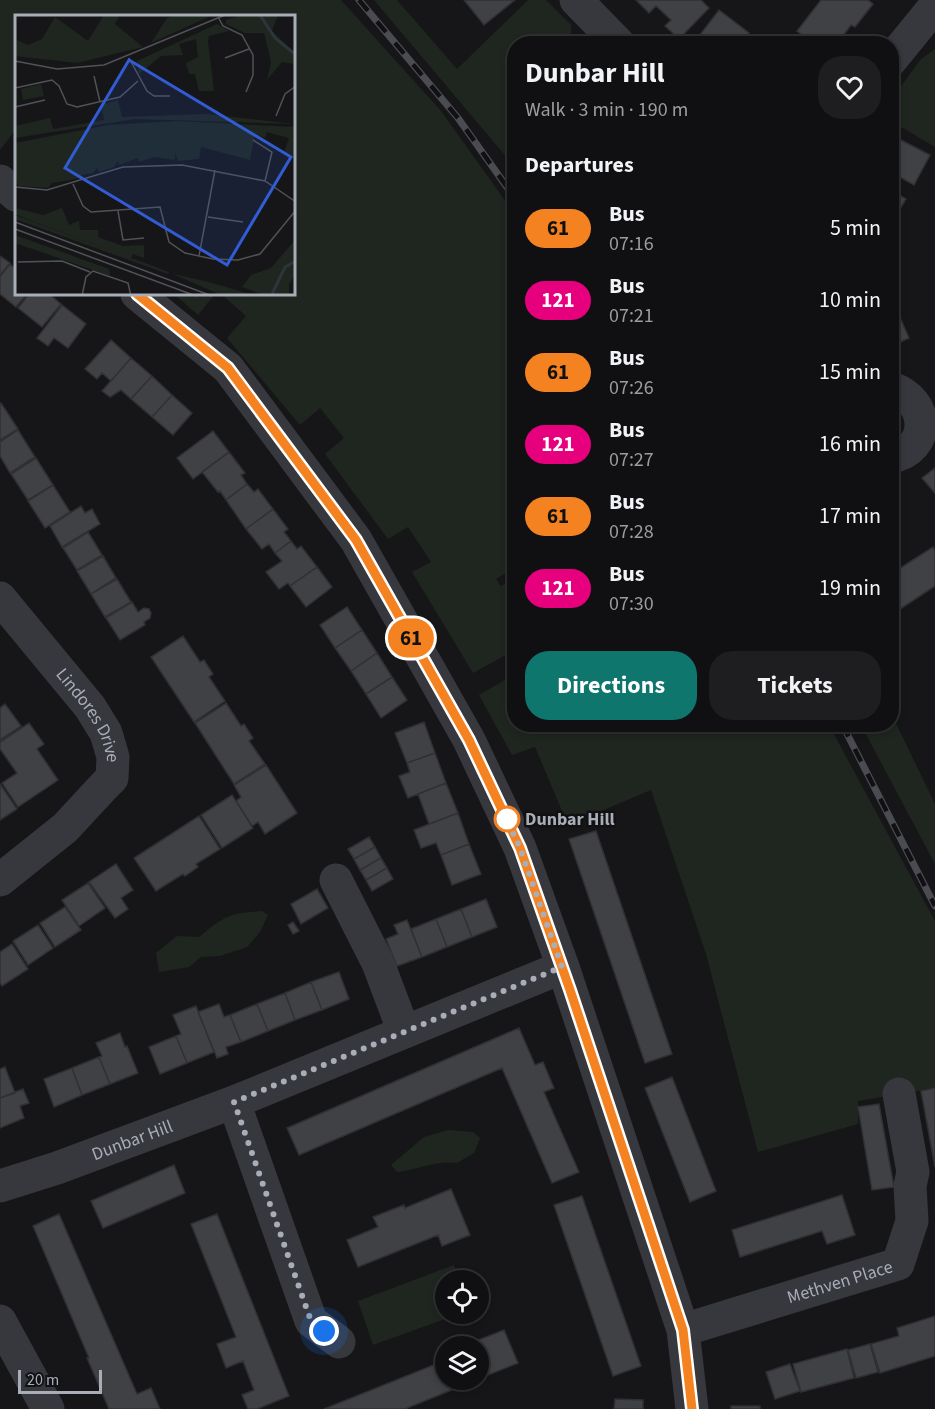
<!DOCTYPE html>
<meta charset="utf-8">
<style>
:root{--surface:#101012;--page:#1e1e20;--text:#f1f3f6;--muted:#9c9d9f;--line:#303032;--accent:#0f766e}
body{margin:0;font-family:"Source Sans 3",sans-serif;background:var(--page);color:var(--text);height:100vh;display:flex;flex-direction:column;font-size:22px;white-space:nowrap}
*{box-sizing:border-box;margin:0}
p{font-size:20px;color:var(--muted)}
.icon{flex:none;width:33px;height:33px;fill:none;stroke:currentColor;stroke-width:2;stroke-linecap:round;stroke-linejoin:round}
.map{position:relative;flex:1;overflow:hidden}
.sheet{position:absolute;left:507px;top:36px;width:392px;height:696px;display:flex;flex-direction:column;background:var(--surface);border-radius:24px;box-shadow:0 3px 9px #0003,0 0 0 2px var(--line)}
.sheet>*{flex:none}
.badge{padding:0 12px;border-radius:20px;font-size:21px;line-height:39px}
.buttons{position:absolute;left:435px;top:1270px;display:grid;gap:12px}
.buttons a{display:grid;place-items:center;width:54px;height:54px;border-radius:50%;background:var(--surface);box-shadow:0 3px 9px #0003,0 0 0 2px var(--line);font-size:30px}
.scale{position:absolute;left:18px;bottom:15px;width:84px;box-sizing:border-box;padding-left:6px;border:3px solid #a8adb8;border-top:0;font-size:16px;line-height:21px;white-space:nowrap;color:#a8adb8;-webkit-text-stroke:4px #111113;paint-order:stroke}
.you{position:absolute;width:30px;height:30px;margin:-15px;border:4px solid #fff;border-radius:50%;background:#1a73e8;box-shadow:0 0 0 9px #1a73e833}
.map>.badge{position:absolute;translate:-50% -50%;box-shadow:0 0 0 3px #fff}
h2{padding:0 18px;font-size:22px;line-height:54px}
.round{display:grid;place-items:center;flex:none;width:63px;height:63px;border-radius:24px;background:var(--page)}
.overview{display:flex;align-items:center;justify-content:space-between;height:102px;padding:0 18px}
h1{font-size:28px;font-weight:700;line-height:45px}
.primary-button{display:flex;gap:12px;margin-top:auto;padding:12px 18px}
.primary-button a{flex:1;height:69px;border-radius:24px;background:var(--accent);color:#fff;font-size:24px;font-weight:700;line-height:69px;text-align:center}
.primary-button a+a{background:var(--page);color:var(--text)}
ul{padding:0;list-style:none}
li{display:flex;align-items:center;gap:18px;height:72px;padding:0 18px}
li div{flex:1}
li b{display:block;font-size:22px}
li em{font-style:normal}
li .badge{min-width:66px;font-weight:700;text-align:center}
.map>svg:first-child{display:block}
</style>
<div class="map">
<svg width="935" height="1409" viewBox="0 0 935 1409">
<rect width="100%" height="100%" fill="#161618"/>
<path fill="#1e261f" d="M0 0H341L441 111 514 213V568L496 579 501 586 514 578V650L513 651 473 673 412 572 431 562 408 527 388 539 325 454 344 438 320 408 300 425 227 338 246 316 221 294H294V16H16V129L0 150Z
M374 0H397L457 69 528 0H546L571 25V40L575 43 514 44V166Z
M935 49V147L891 121V100L921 59Z
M174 294H215L198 315Z
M514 675V724L570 725 572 728 579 724 829 725 935 921V1088L858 1101V1124L758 1152 706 954 651 790 568 825 535 747 512 755 479 695Z
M891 713 935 804V864L861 725 891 724Z
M262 911 268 915 260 932 247 947 220 956 201 957 189 967 159 972 156 953 177 936 199 937C224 916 229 913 262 911Z
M448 1130 473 1132 480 1138 474 1153 457 1163C436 1160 418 1170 397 1172L391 1165 424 1137Z
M454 1265 460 1281H446V1314H459L373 1345 358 1301Z"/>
<path fill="#404145" stroke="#303034" stroke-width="1.5" d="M464 0H515L484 25Z
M636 0H701L709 8 679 39 665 26 671 20 656 6 649 13Z
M821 0H868L873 4 855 27 851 25 837 44H814L797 31Z
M719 10 749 33 741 44H701L696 40Z
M899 139 930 155 914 185 891 172V146L895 148Z
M891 190 906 199 891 224Z
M0 256 10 263 0 275Z
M10 264 16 269V294H27L16 307 0 294V277Z
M29 294H49L61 304 42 327 18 308Z
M891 297 909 338 891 346Z
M62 305 86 324 68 348 54 338 48 346 37 338Z
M111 340 131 358 111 381 102 373 97 379 85 369Z
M131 358 152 376 131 399 121 390 110 397 102 391Z
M152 376 172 395 152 417 131 399Z
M172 395 192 413 173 435 152 417Z
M1 403 18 429 0 440V404Z
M18 430 35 457 10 473 0 456V442Z
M213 431 229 452 193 479 177 458Z
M229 452 245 473 241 475 247 484 226 500 220 491 218 492 202 472Z
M36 458 53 485 28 500 11 474Z
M935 468V493L922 478Z
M247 484 254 492 258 489 273 509 246 529 226 500Z
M53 485 70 512 45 528 28 501Z
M81 506 85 513 92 509 100 524 62 547 50 526Z
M273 509 288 529 284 532 291 541 275 553 269 544 262 549 246 529Z
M88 532 102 555 77 570 63 548Z
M291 541 297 549 301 546 317 567 290 586 288 583 279 589 266 572 282 561 275 553Z
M933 547 935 551V586L891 615V574Z
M103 556 116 578 91 594 77 571Z
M317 567 332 587 306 607 290 586Z
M117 579 131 602 105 617 91 594Z
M132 602 138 612 144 608 149 609 151 613 150 618 144 622 145 625 120 640 106 618Z
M347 607 362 630 335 648 320 625Z
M362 630 377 653 351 671 335 648Z
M183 636 200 662 204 660 213 674 209 677 225 701 194 722 151 657Z
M377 653 392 677 366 694 351 671Z
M392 677 407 700 381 718 366 694Z
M226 703 241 726 244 724 253 738 249 741 265 764 234 784 195 723Z
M5 704 21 726 0 740V708Z
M424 722 435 753 407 763 395 733Z
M29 723 44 744 37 749 58 780 18 807 2 783 17 773 0 749V742Z
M435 753 446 783 408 798 399 776 410 772 407 763Z
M266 765 297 813 265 834 258 822 252 826 236 801 241 797 234 785Z
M446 783 458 813 429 824 418 794Z
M0 784 17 809 0 820Z
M232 795 253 828 222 848 201 815Z
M458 813 469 844 441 855 436 843 421 848 414 830Z
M199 816 220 849 196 864 198 867 185 876 183 874 156 891 134 858Z
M596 831 672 1054 645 1063 569 839Z
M369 837 375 847 354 859 348 849Z
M469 844 481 874 452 885 441 855Z
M375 847 381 858 360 870 354 859Z
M381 858 387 868 366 880 360 870Z
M116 864 133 890 121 898 128 909 115 918 89 882Z
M387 868 393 879 372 891 366 880Z
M88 883 105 908 79 926 62 900Z
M317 889 328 908 301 924 291 904Z
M486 899 497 927 472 937 461 909Z
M65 907 81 930 55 947 40 923Z
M461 909 472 937 447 947 436 919Z
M436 919 447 947 422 957 411 929Z
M407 920 422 957 397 966 386 939 398 934 394 925Z
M293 922 299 931 293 934 288 925Z
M38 925 53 948 28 965 13 941Z
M12 944 28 969 2 986 0 983V952Z
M339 972 349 999 322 1010 311 982Z
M311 982 322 1010 295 1020 285 993Z
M285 993 295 1020 268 1031 257 1004Z
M219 1004 224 1017 230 1015 241 1042 226 1047 228 1054 217 1058 198 1012Z
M257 1004 268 1031 241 1042 230 1015Z
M196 1006 214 1052 187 1063 176 1036 181 1034 173 1015Z
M519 1028 535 1065 543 1062 554 1088 544 1092 579 1172 552 1183 502 1068 299 1155 287 1128Z
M120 1033 125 1047 127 1046 138 1073 110 1084 99 1057 102 1056 96 1043Z
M176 1036 187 1063 160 1074 149 1047Z
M99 1057 110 1084 82 1095 72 1068Z
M5 1067 15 1093 0 1098V1069Z
M72 1068 82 1095 54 1107 44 1079Z
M672 1077 716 1191 690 1202 645 1088Z
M935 1088V1167L921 1091Z
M23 1089 29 1103 20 1106 24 1118 0 1128V1098Z
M879 1104 894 1187 872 1190 858 1107Z
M174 1165 185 1193 103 1228 91 1201Z
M451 1189 470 1235 442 1246 438 1235 358 1267 347 1240 378 1227 373 1217 404 1205 405 1208Z
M842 1195 855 1235 827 1244 822 1231 740 1257 732 1230Z
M582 1196 641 1366 613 1376 554 1205Z
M59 1214 137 1394 151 1388 160 1409H109L87 1358H89L33 1226Z
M217 1214 289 1396 257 1409H248L242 1395 254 1390 243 1361 226 1368 217 1344 236 1337 191 1224Z
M935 1316V1356L880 1373 871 1344 899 1336 897 1328Z
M504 1330 518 1363 478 1379V1347H476L478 1346 476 1341Z
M870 1344 878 1372 856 1378 848 1350Z
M847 1349 854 1378 801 1392 793 1364Z
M446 1360V1380H476L405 1409H324Z
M790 1364 800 1391 775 1399 766 1372Z
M615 1399 643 1400V1409H614Z
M731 1406H760V1409H731Z"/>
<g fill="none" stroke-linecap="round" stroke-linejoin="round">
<g stroke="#37383d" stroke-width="33">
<path d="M576 0 619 44"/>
<path d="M891 60 935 6"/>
<path d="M0 181 16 195"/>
<path d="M137 294 228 368 356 540 469 740 520 848 563 967 683 1330 692 1409"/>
<path d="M891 388C930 400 932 449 891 457"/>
<path id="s1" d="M0 598 90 707 106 733 113 757 112 778 104 786 65 828 0 880"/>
<path d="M336 880 378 963 404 1032"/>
<path d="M234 1102 311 1321 339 1342"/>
<path id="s2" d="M0 1186 57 1168 234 1102 563 967"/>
<path d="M0 1321 48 1409"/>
<path id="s3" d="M683 1330 898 1264 912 1221 910 1186 913 1172 899 1094"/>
</g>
<defs>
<path id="rail" d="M359 0 458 118 514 197
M842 724 935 906"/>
</defs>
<use href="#rail" stroke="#4a4c52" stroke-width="7"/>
<use href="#rail" stroke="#111113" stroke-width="4.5" stroke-dasharray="14" stroke-linecap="butt"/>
</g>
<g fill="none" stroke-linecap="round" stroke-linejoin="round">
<defs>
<path id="line" d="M137 294 228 368 356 540 469 740 520 848 570 990 683 1330 692 1409"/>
</defs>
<use href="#line" stroke="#fff" stroke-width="14"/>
<use href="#line" stroke="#f58220" stroke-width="9"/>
<path stroke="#a8adb8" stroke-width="6" stroke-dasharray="0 10.8" d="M324 1331 311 1321 234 1102 562 967 520 848 503 812 507 819"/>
</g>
<circle fill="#fff" stroke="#f58220" stroke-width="3" cx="507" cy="819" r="12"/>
<g text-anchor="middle" stroke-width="5" stroke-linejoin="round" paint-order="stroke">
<g font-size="18" fill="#a8adb8" stroke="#111113">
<text dy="6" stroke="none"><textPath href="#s1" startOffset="148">Lindores Drive</textPath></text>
<text dy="6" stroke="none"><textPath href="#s2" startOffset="140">Dunbar Hill</textPath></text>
<text dy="6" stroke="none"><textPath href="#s3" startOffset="164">Methven Place</textPath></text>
</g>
<g font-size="18" font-weight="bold" fill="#a8adb8" stroke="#111113" text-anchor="start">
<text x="525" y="825">Dunbar Hill</text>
</g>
</g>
<g transform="translate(15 15)">
<rect width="280" height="280" fill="#161618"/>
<path d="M89 0H105L100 9 128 32 62 48 0 41V24L13 30 27 24 40 2 73 26ZM160 0H198L136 28 152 3ZM227 0H263L257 16 280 38V49L267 47 252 65 256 47 249 18H230L211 9V5ZM202 9 214 16 194 21 193 26 199 76H184L180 59H174L171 48 183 42 181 24 164 29 168 40 146 41 124 59 122 46ZM26 69 29 81 8 85 6 74ZM103 85 107 102 191 99 280 109 120 104 0 123V111L35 103 38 114 89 105 86 90ZM162 106 280 112V141L269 137 274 123 252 117 250 123 240 119 235 145 186 132 184 144 163 146 160 138V145L139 142 124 147 123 143 104 150 103 146 99 152 84 157 82 153 78 158 66 160 67 163 37 168 33 173 4 171 0 166V128L93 110ZM0 193 28 200 47 193 54 210 64 206 65 215H83V222L108 231 129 230V243L118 239 116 243 20 207 0 199ZM0 200 154 257 153 259 0 204ZM0 220 94 254 95 261 0 228ZM280 225V260L274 269V280H248L227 272 236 260 256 253ZM158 259 194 267 238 280H206Z" fill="#1e261f"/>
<path fill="none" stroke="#2c353c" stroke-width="3" d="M245 0 260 23 281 40M257 279 270 252 281 246"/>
<path fill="none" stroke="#505258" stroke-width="1.5" d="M203 2 208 11 227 20 238 40V60L231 77M114 43 132 76 139 81H155M210 43 234 34M0 46 42 54 89 50 210 0M79 61 85 87M0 73 37 65 44 71 52 89 62 92 105 82 123 66M0 92 30 85M261 101 270 79 281 71M238 125 257 137 250 166M58 169 68 191 76 197 145 192 154 227 170 238 198 244 223 245 245 239 281 195M0 172 32 175 108 152 167 150 250 166 281 187M103 196 108 225 129 223M193 202 228 207M0 207 197 281M0 214 181 281M184 241 200 155M3 247 47 246 75 257M67 281 71 262 78 256 113 268 116 281"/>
<path fill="#325cd3" fill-opacity="0.15" stroke="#325cd3" stroke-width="3" d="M114 45 276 142 212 250 50 153Z"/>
<rect width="280" height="280" fill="none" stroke="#a8adb8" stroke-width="3"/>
</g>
</svg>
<div class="buttons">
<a><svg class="icon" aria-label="locate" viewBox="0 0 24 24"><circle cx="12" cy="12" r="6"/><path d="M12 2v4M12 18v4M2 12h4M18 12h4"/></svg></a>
<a><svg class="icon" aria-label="layers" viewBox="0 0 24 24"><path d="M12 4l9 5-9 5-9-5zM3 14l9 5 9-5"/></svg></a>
</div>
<div class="scale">20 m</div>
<div class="you" style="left:324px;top:1331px"></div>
<b class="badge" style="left:411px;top:638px;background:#f58220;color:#111">61</b>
<section class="sheet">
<div class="overview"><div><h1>Dunbar Hill</h1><p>Walk · 3 min · 190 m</p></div><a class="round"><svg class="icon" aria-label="heart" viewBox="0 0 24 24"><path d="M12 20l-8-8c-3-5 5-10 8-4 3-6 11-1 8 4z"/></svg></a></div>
<h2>Departures</h2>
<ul>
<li><span class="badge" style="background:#f58220;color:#111">61</span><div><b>Bus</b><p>07:16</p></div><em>5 min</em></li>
<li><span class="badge" style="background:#e6007e;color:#fff">121</span><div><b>Bus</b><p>07:21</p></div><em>10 min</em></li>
<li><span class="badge" style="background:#f58220;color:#111">61</span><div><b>Bus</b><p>07:26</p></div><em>15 min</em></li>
<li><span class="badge" style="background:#e6007e;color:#fff">121</span><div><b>Bus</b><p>07:27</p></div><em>16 min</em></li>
<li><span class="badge" style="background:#f58220;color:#111">61</span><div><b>Bus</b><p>07:28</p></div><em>17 min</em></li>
<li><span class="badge" style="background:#e6007e;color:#fff">121</span><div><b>Bus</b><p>07:30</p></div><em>19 min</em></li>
</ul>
<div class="primary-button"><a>Directions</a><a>Tickets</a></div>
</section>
</div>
